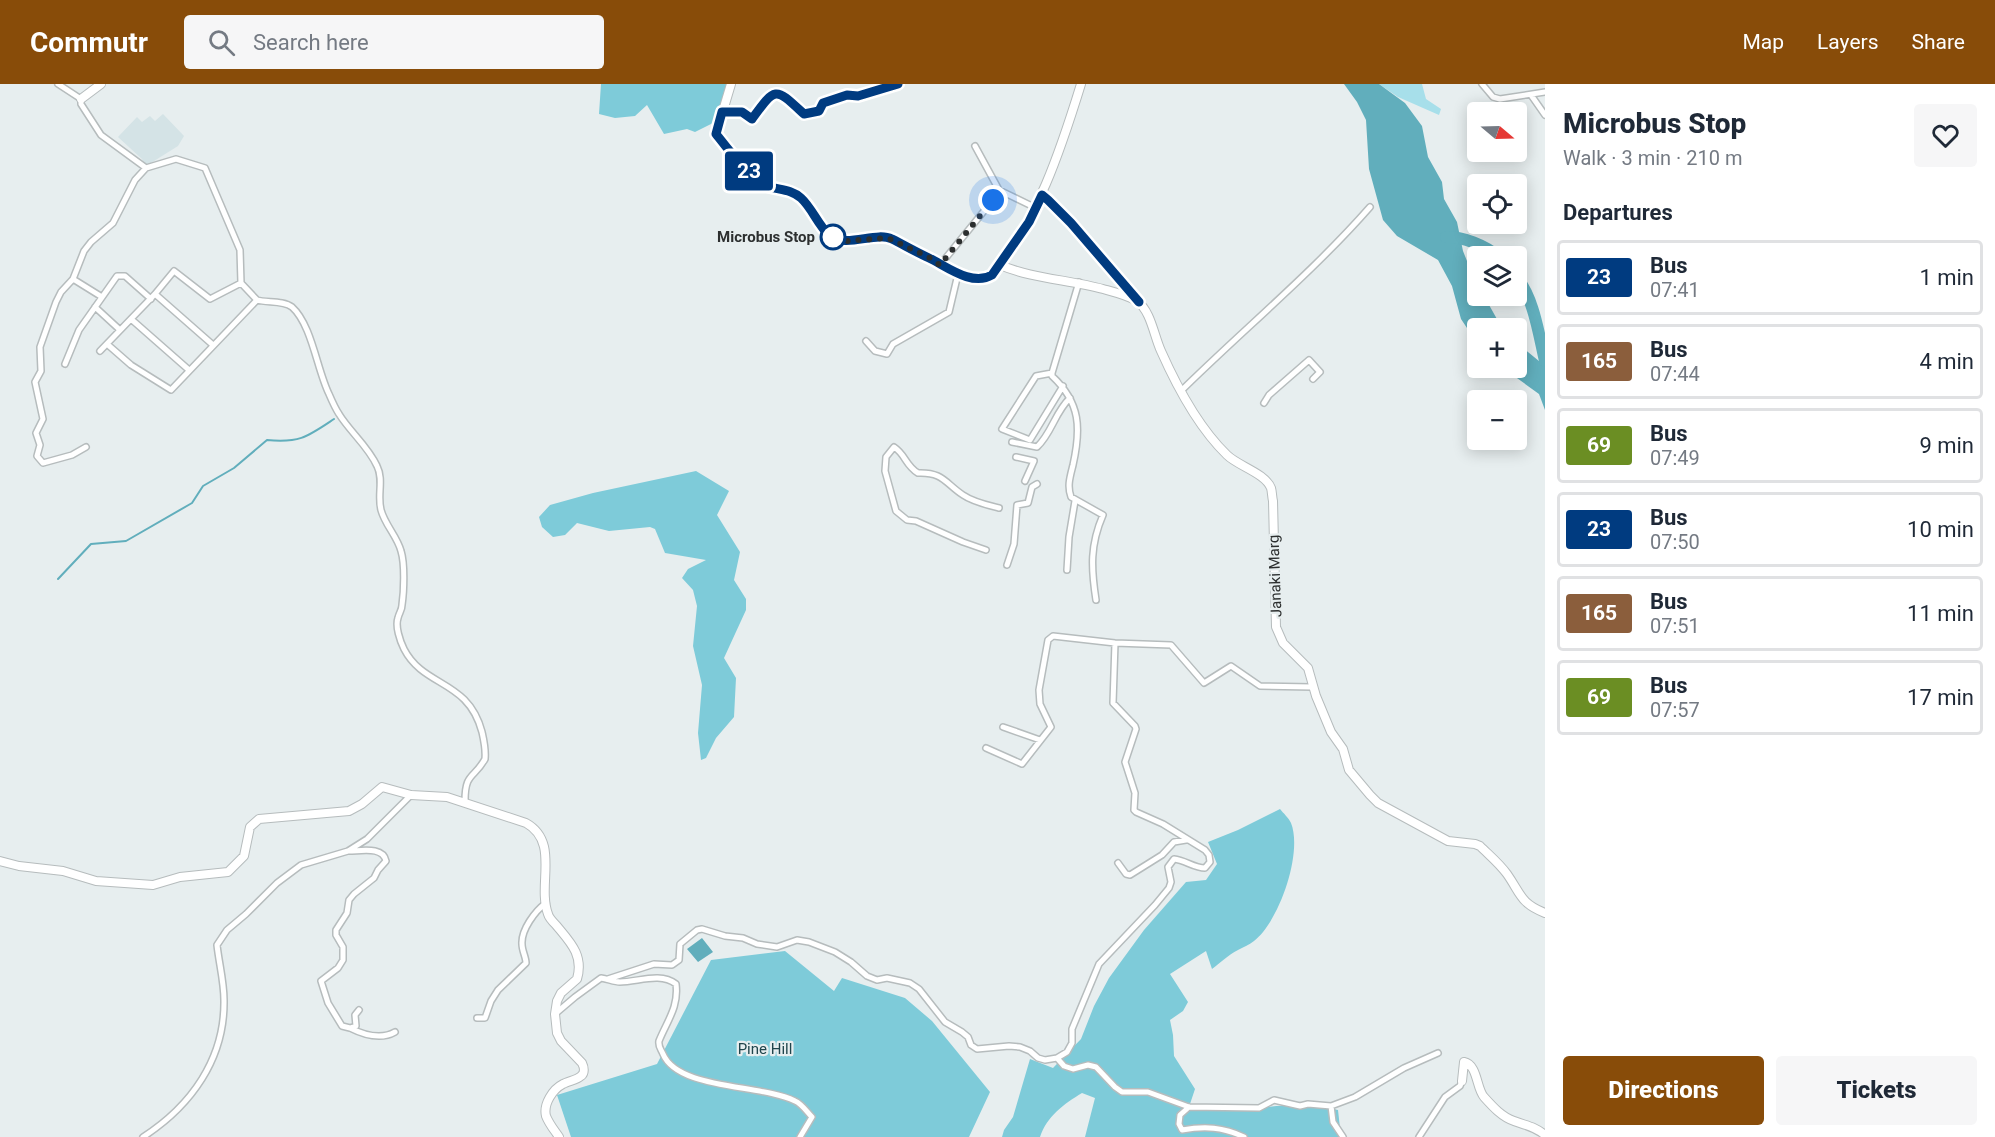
<!DOCTYPE html>
<meta charset="utf-8">
<style>
:root{--surface:#fff;--page:#f6f6f7;--text:#1f2937;--muted:#747a83;--line:#e0e1e3;--accent:#884c09}
body{margin:0;font-family:Roboto,sans-serif;background:var(--page);color:var(--text);height:100vh;display:flex;flex-direction:column;font-size:22px;white-space:nowrap}
*{box-sizing:border-box;margin:0}
p{font-size:20px;color:var(--muted)}
.icon{flex:none;width:33px;height:33px;fill:none;stroke:currentColor;stroke-width:2;stroke-linecap:round;stroke-linejoin:round}
.map{position:relative;flex:1;overflow:hidden}
.panel{display:flex;flex-direction:column;background:var(--surface);width:450px}
.panel>*{flex:none}
.badge{padding:0 12px;border-radius:4px;font-size:21px;line-height:39px}
.needle{width:39px;rotate:109deg}
.fabs{position:absolute;left:1467px;top:18px;display:grid;gap:12px}
.fabs a{display:grid;place-items:center;width:60px;height:60px;border-radius:6px;background:var(--surface);box-shadow:0 3px 15px #0003;font-size:30px}
.you{position:absolute;width:30px;height:30px;margin:-15px;border:4px solid #fff;border-radius:50%;background:#1a73e8;box-shadow:0 0 0 9px #1a73e833}
.map>.badge{position:absolute;translate:-50% -50%;box-shadow:0 0 0 3px #fff}
h2{padding:0 18px;font-size:22px;line-height:54px}
.round{display:grid;place-items:center;flex:none;width:63px;height:63px;border-radius:6px;background:var(--page)}
.headline{display:flex;align-items:center;justify-content:space-between;height:102px;padding:0 18px}
h1{font-size:28px;font-weight:800;line-height:45px}
.button{display:flex;gap:12px;margin-top:auto;padding:12px 18px}
.button a{flex:1;height:69px;border-radius:6px;background:var(--accent);color:#fff;font-size:24px;font-weight:800;line-height:69px;text-align:center}
.button a+a{background:var(--page);color:var(--text)}
ul{padding:0;list-style:none}
li{display:flex;align-items:center;gap:18px;height:75px;margin:0 12px 9px;padding:0 6px;border:3px solid var(--line);border-radius:6px}
li div{flex:1}
li b{display:block;font-size:22px}
li em{font-style:normal}
li .badge{min-width:66px;font-weight:700;text-align:center}
header{display:flex;align-items:center;gap:36px;box-sizing:border-box;height:84px;padding:0 30px;background:var(--accent);color:#fff}
header strong{font-size:28px}
nav{display:flex;gap:33px;margin-inline-start:auto;font-size:21px}
.search{width:420px;height:54px;background:var(--page);display:flex;align-items:center;gap:15px;box-sizing:border-box;padding:0 21px;border-radius:6px;color:var(--muted);font-size:22px}
main{display:flex;flex:1;min-height:0}
.map>svg:first-child{display:block}
</style>
<header>
<strong>Commutr</strong>
<div class="search"><svg class="icon" aria-label="search" viewBox="0 0 24 24"><circle cx="10" cy="10" r="6"/><path d="M15 15l6 6"/></svg>Search here</div>
<nav><a>Map</a><a>Layers</a><a>Share</a></nav>
</header>
<main>
<div class="map">
<svg width="1545" height="1053" viewBox="0 0 1545 1053">
<rect width="100%" height="100%" fill="#e7eeef"/>
<path fill="#d4e3e6" d="M163 30 184 52 178 62 146 82 142 75 118 53 137 33 142 38 150 32 155 37Z"/>
<path fill="#a7dfea" d="M1379 0H1422L1426 15 1441 25 1439 31 1398 13Z"/>
<path fill="#7ecbd9" d="M601 0H731L717 37 695 48 687 45 664 50 647 21 635 32 615 34 599 30Z
M696 387 729 407 717 431 740 468 734 496 746 515V526L724 574 736 594 734 633 716 654 706 674 701 676 698 649 702 601 693 562 697 522 693 506 682 494 688 485 706 476 665 469 655 445 650 443 609 447 577 439 565 451 553 453 542 443 539 433 550 421 593 409Z
M1280 725C1283 729 1289 734 1291 739 1303 769 1279 838 1254 857 1249 861 1243 863 1238 866 1228 871 1220 879 1212 885L1206 867 1170 890 1188 918 1183 927 1170 936 1173 951 1174 972 1195 1005 1189 1023C1212 1023 1235 1025 1258 1024 1273 1023 1285 1019 1300 1025 1313 1019 1325 1023 1338 1026L1341 1053H1085L1095 1014 1082 1009C1064 1020 1047 1032 1040 1053H1002L1004 1046 1013 1033 1030 975 1053 984 1081 955 1094 922 1109 894 1144 846 1186 798 1206 796 1217 780 1208 758 1238 746Z
M785 867 834 907 842 894 905 914 932 937 990 1008 969 1053H571L557 1011 657 980 711 876Z"/>
<path fill="#61aebc" d="M1344 0H1379L1405 19 1422 42 1428 73 1442 98 1444 115 1457 138 1463 167 1477 202 1478 212H1484L1502 244H1478L1477 259 1461 235 1452 202 1438 176 1397 152 1383 136 1369 85 1366 36 1357 18Z
M1517 259 1545 282V326L1539 310 1503 284H1516Z
M702 854 713 868 698 878 687 865Z"/>
<g fill="none" stroke-linecap="round" stroke-linejoin="round">
<path stroke="#61aebc" stroke-width="2" d="M58 495 91 460 126 457 192 419 203 402 234 384 267 356C300 359 307 353 334 335"/>
<path stroke="#61aebc" stroke-width="12" d="M1446 153C1462 152 1486 162 1497 172
M1516 193C1534 213 1539 252 1545 277"/>
<defs>
<path id="street" d="M58 0 81 15V20L101 51 146 84 176 75 205 84 240 166 241 199 257 216C267 219 283 216 292 223 312 241 317 286 329 310 332 317 335 324 339 330 350 348 368 362 377 382 384 396 377 411 381 426 385 441 397 452 401 467 405 480 404 507 402 521 402 526 399 529 398 534 395 542 400 557 404 565 424 604 468 595 482 648 484 657 486 665 485 675 474 695 465 688 465 717
M1482 0 1493 13 1500 15 1545 8
M1531 11 1545 31
M722 28H742L752 35C760 24 768 7 783 11L804 30 819 27 823 19 847 11 858 12 898 0
M975 62 999 106 1036 124
M1042 111 1071 139 1135 214
M940 181 993 116 999 106
M73 195 102 213
M1079 198 1052 289V292C1081 319 1081 345 1073 381 1070 393 1067 402 1071 413L1103 431C1090 461 1091 484 1096 516
M155 210 213 261
M95 223 120 246
M131 235 189 286
M866 257 875 267 887 270 893 260 949 228 958 190
M107 260 131 281 171 306 257 216
M100 267 155 210 174 187 210 215 241 199
M65 280 79 246 117 192H125L151 215
M1052 289 1036 292 1002 345 1030 356 1063 302
M1181 307C1244 245 1312 189 1370 123
M1264 319 1269 311 1309 276 1320 288 1313 295
M1012 358 1037 363C1052 349 1055 328 1070 314
M86 363 72 371 43 379 37 372 40 361 36 349 43 335 35 298 41 287 40 263 56 218 61 208 73 195 84 167 91 158 113 139 135 96 146 84
M1016 373 1034 377 1025 397
M986 466 963 458 916 437 907 436 896 427 885 387 886 373 894 363C906 371 905 381 918 389 943 388 945 399 963 411 973 418 987 421 999 424
M1007 481 1014 460 1017 421 1028 419 1032 403 1037 400
M1067 486 1069 453 1075 417
M1003 643 1040 656
M986 664 1022 680 1051 643 1040 620 1039 606 1048 556 1053 552 1115 559 1171 561 1204 599 1231 582 1260 602 1312 603
M349 767C361 767 383 762 386 777L378 786 374 794 354 810 349 816 347 829 336 846V851L343 863V876L338 884 321 897 328 919 342 942 350 944 356 942 355 931 359 926
M1118 779 1126 790 1130 791 1162 771 1174 758 1186 756
M608 895 654 880 672 881 679 876 680 860 697 846 702 845 725 852 743 854 757 860 777 863 797 856 809 858 835 868 851 878 867 892 877 896 887 894 910 899 919 905 945 938 962 948 968 953 971 961 977 965 1009 962 1020 963 1030 967 1038 974 1045 976 1057 974 1067 968 1072 959V945L1099 880 1155 821 1169 804 1171 798 1168 783 1174 775C1185 776 1194 784 1205 784L1210 778 1209 771 1205 766 1163 740 1136 728 1134 726 1135 709 1125 678 1136 645 1135 642 1113 619 1115 559
M555 930 575 913 601 894C608 895 614 898 620 898 638 898 660 888 676 900 679 923 667 937 659 957 658 963 661 965 663 970 678 1006 761 1000 795 1017 802 1020 807 1028 812 1033L800 1053
M477 934H485L491 917 498 906 526 879C526 873 522 867 522 860 521 846 535 827 546 819
M350 944C364 951 381 956 395 948
M1057 974 1064 982 1073 985 1088 981 1096 983 1115 1003 1122 1008H1148L1189 1023 1259 1024 1274 1016 1300 1022 1308 1020 1331 1022 1333 1038 1343 1053
M1331 1022 1355 1013 1404 984 1438 969
M1189 1023 1180 1031 1179 1040 1182 1046C1205 1042 1223 1043 1244 1053
M143 1053C191 1022 225 975 224 916 224 898 219 879 217 861L227 846 246 830 277 799 301 781 348 767 367 755 411 711
M1419 1053 1445 1013 1460 1002 1462 997"/>
<path id="secondary" d="M731 0 716 50 735 75 765 101 791 107 802 114 830 152 846 157 888 154 958 190 978 194H987L992 191C1038 135 1060 68 1081 0
M81 15 101 0
M1000 181C1030 194 1070 196 1103 205 1114 208 1127 211 1137 217 1151 227 1154 252 1161 267 1177 303 1198 343 1227 371 1238 382 1265 389 1271 404 1272 407 1272 413 1273 417L1276 543 1283 559 1308 584 1316 612 1331 648 1343 665 1349 686 1370 711 1378 719 1448 757 1475 760 1480 762C1489 771 1499 779 1507 790 1521 810 1520 819 1545 829
M0 777 19 782 63 787 96 797 153 801 180 793 228 788 244 772 250 743 259 735 349 727 362 720 382 703 411 711 447 713 526 739C560 758 537 800 548 830 549 834 553 838 556 841 570 858 584 871 577 895L561 909 557 917 555 930 557 949 561 957 582 979C584 983 585 989 581 992 577 996 568 997 563 1000 553 1005 543 1020 546 1032 549 1040 555 1047 559 1053
M1462 997 1464 978C1478 981 1476 1004 1484 1013 1493 1023 1502 1033 1514 1037 1527 1042 1534 1042 1545 1051"/>
</defs>
<use href="#street" stroke="#b6bcbd" stroke-width="8"/>
<use href="#secondary" stroke="#b6bcbd" stroke-width="10"/>
<use href="#street" stroke="#fff" stroke-width="5"/>
<use href="#secondary" stroke="#fff" stroke-width="8"/>
</g>
<g fill="none" stroke-linecap="round" stroke-linejoin="round">
<defs>
<path id="line" d="M898 0 858 12 847 11 823 19 819 27 804 30C775 3 776 2 752 35L742 28H722L716 50C727 64 751 96 767 102 779 106 791 105 801 114 812 124 818 141 829 151 846 165 875 147 892 155 904 161 916 168 929 174 946 182 972 203 992 191L1029 138 1042 111 1048 116 1071 139 1139 218"/>
</defs>
<use href="#line" stroke="#fff" stroke-width="14"/>
<use href="#line" stroke="#003b80" stroke-width="9"/>
<path stroke="#2c2f2f" stroke-width="6" stroke-dasharray="0 10.8" d="M833 153 830 152 846 157 888 154 930 174 940 181 993 116"/>
</g>
<circle fill="#fff" stroke="#003b80" stroke-width="3" cx="833" cy="153" r="12"/>
<g text-anchor="middle" stroke-width="4.5" stroke-linejoin="round" paint-order="stroke">
<g font-size="15" font-weight="bold" fill="#2c2f2f" stroke="#e7eeef" text-anchor="end">
<text x="815" y="158">Microbus Stop</text>
</g>
<g font-size="15" fill="#2c2f2f" stroke="#e7eeef">
<text transform="translate(1275 492) rotate(-92)" y="5">Janaki Marg</text>
</g>
<g font-size="15" fill="#20454c" stroke="#e7eeef">
<text x="765" y="970">Pine Hill</text>
</g>
</g>
</svg>
<div class="fabs">
<a><svg class="needle" viewBox="-14 -14 28 28"><path d="M0-13l5 13h-10z" fill="#e53935"/><path d="M0 13l5-13h-10z" fill="#747a83"/></svg></a>
<a><svg class="icon" aria-label="locate" viewBox="0 0 24 24"><circle cx="12" cy="12" r="6"/><path d="M12 2v4M12 18v4M2 12h4M18 12h4"/></svg></a>
<a><svg class="icon" aria-label="layers" viewBox="0 0 24 24"><path d="M12 4l9 5-9 5-9-5zM3 14l9 5 9-5"/></svg></a>
<a>+</a>
<a>−</a>
</div>
<div class="you" style="left:993px;top:116px"></div>
<b class="badge" style="left:749px;top:87px;background:#003b80;color:#fff">23</b>
</div>
<section class="panel">
<div class="headline"><div><h1>Microbus Stop</h1><p>Walk · 3 min · 210 m</p></div><a class="round"><svg class="icon" aria-label="heart" viewBox="0 0 24 24"><path d="M12 20l-8-8c-3-5 5-10 8-4 3-6 11-1 8 4z"/></svg></a></div>
<h2>Departures</h2>
<ul>
<li><span class="badge" style="background:#003b80;color:#fff">23</span><div><b>Bus</b><p>07:41</p></div><em>1 min</em></li>
<li><span class="badge" style="background:#8b5e3c;color:#fff">165</span><div><b>Bus</b><p>07:44</p></div><em>4 min</em></li>
<li><span class="badge" style="background:#6b8e23;color:#fff">69</span><div><b>Bus</b><p>07:49</p></div><em>9 min</em></li>
<li><span class="badge" style="background:#003b80;color:#fff">23</span><div><b>Bus</b><p>07:50</p></div><em>10 min</em></li>
<li><span class="badge" style="background:#8b5e3c;color:#fff">165</span><div><b>Bus</b><p>07:51</p></div><em>11 min</em></li>
<li><span class="badge" style="background:#6b8e23;color:#fff">69</span><div><b>Bus</b><p>07:57</p></div><em>17 min</em></li>
</ul>
<div class="button"><a>Directions</a><a>Tickets</a></div>
</section>
</main>
